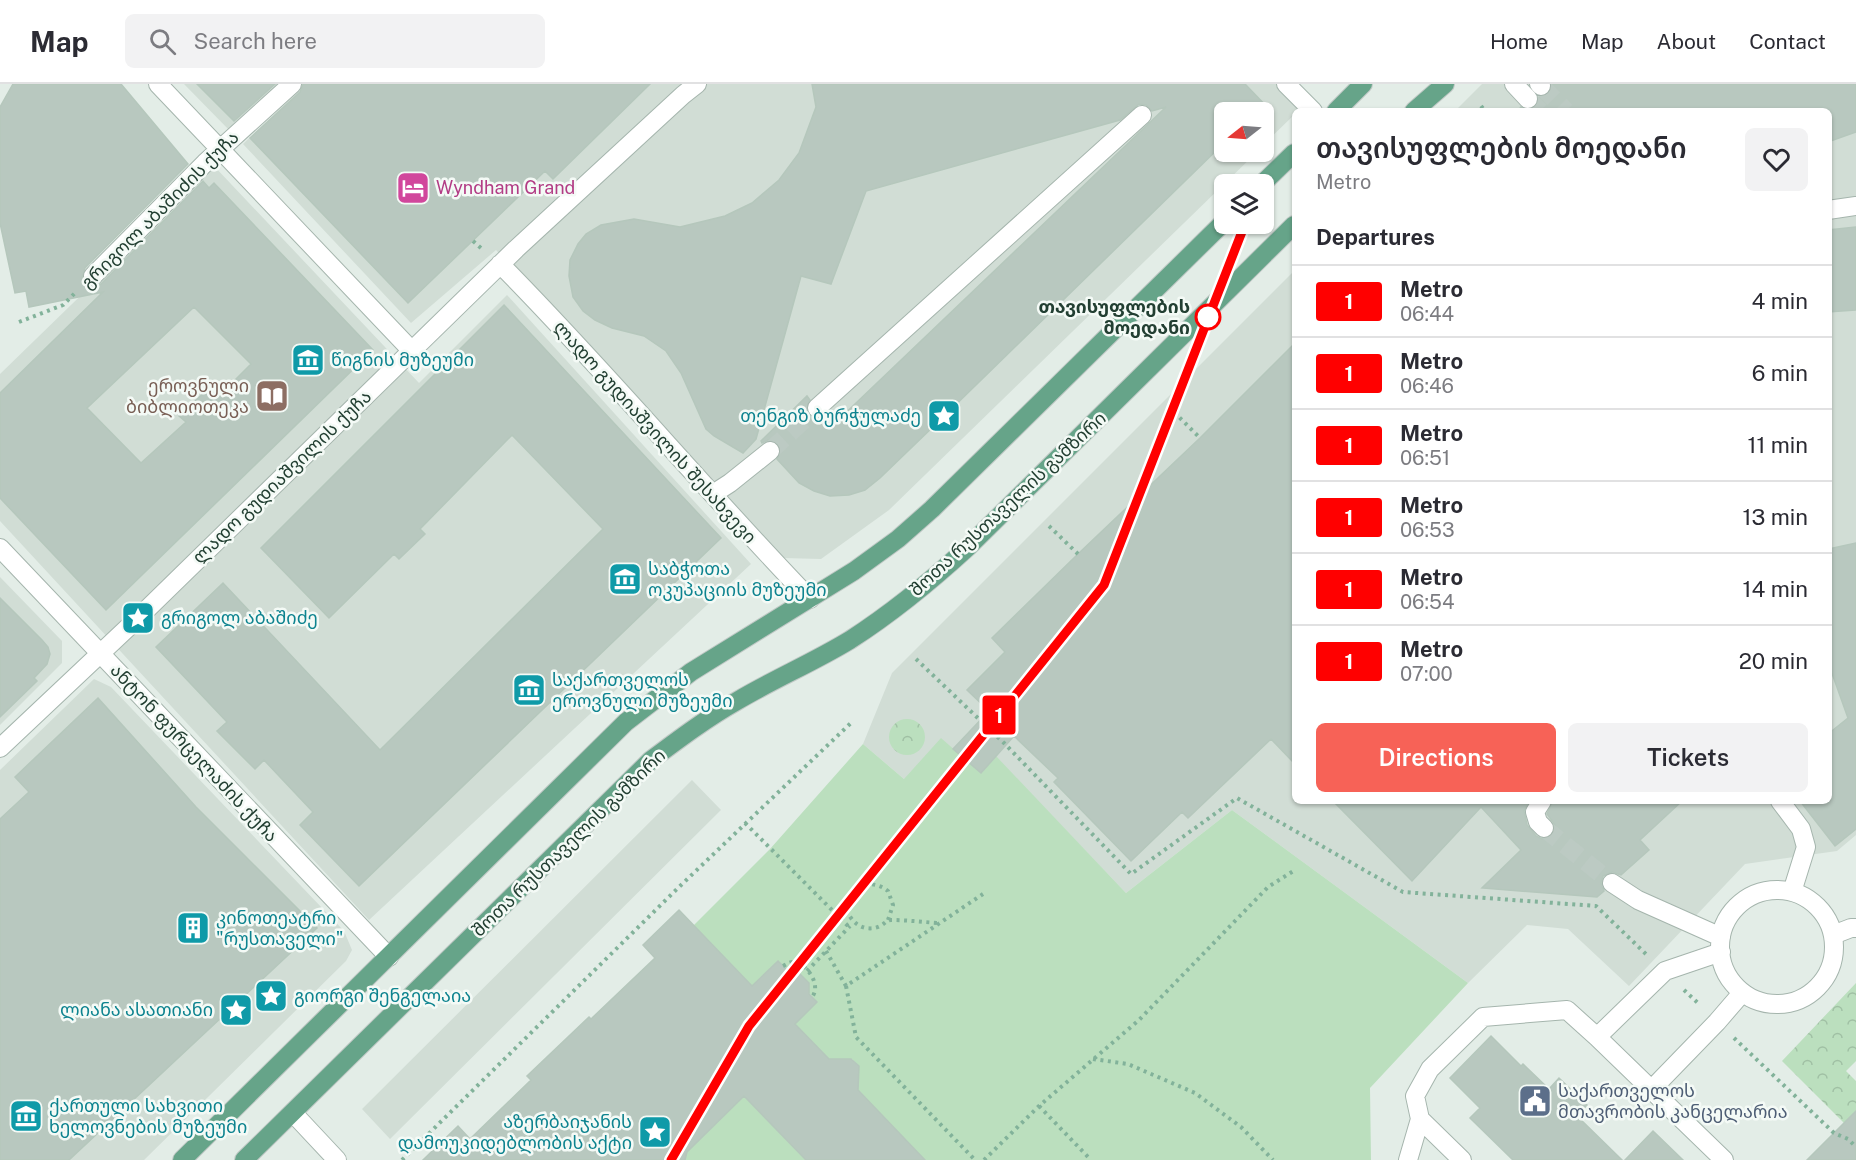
<!DOCTYPE html>
<meta charset="utf-8">
<style>
:root{--surface:#fff;--page:#f2f2f3;--text:#2b2b33;--muted:#7c7c81;--line:#e1e1e2;--accent:#f76257}
body{margin:0;font-family:"Public Sans","Noto Sans Georgian",sans-serif;background:var(--page);color:var(--text);height:100vh;display:flex;flex-direction:column;font-size:22px;white-space:nowrap}
*{box-sizing:border-box;margin:0}
p{font-size:20px;color:var(--muted)}
.icon{flex:none;width:33px;height:33px;fill:none;stroke:currentColor;stroke-width:2;stroke-linecap:round;stroke-linejoin:round}
.map{position:relative;flex:1;overflow:hidden}
.sheet{position:absolute;left:1292px;top:24px;width:540px;height:696px;display:flex;flex-direction:column;background:var(--surface);border-radius:9px;box-shadow:0 2px 4px #0004}
.sheet>*{flex:none}
.badge{padding:0 12px;border-radius:4px;font-size:21px;line-height:39px}
.needle{width:39px;rotate:253deg}
.buttons{position:absolute;left:1214px;top:18px;display:grid;gap:12px}
.buttons a{display:grid;place-items:center;width:60px;height:60px;border-radius:9px;background:var(--surface);box-shadow:0 2px 4px #0004;font-size:30px}
.map>.badge{position:absolute;translate:-50% -50%;box-shadow:0 0 0 3px #fff}
h2{padding:0 24px;font-size:22px;line-height:54px}
.round{display:grid;place-items:center;flex:none;width:63px;height:63px;border-radius:9px;background:var(--page)}
.summary{display:flex;align-items:center;justify-content:space-between;height:102px;padding:0 24px}
h1{font-size:28px;font-weight:600;line-height:45px}
.action{display:flex;gap:12px;margin-top:auto;padding:12px 24px}
.action a{flex:1;height:69px;border-radius:9px;background:var(--accent);color:#fff;font-size:24px;font-weight:600;line-height:69px;text-align:center}
.action a+a{background:var(--page);color:var(--text)}
ul{padding:0;list-style:none}
li{display:flex;align-items:center;gap:18px;height:72px;padding:0 24px;border-top:2px solid var(--line)}
li div{flex:1}
li b{display:block;font-size:22px}
li em{font-style:normal}
li .badge{min-width:66px;font-weight:700;text-align:center}
header{display:flex;align-items:center;gap:36px;box-sizing:border-box;height:84px;padding:0 30px;background:var(--surface);border-bottom:2px solid var(--line)}
header strong{font-size:28px}
nav{display:flex;gap:33px;margin-inline-start:auto;font-size:21px}
.search{width:420px;height:54px;background:var(--page);display:flex;align-items:center;gap:15px;box-sizing:border-box;padding:0 21px;border-radius:9px;color:var(--muted);font-size:22px}
.map>svg:first-child{display:block}
</style>
<header>
<strong>Map</strong>
<div class="search"><svg class="icon" aria-label="search" viewBox="0 0 24 24"><circle cx="10" cy="10" r="6"/><path d="M15 15l6 6"/></svg>Search here</div>
<nav><a>Home</a><a>Map</a><a>About</a><a>Contact</a></nav>
</header>
<div class="map">
<svg width="1856" height="1076" viewBox="0 0 1856 1076">
<defs>
<pattern id="forest-crowns" width="20" height="18" patternUnits="userSpaceOnUse" patternTransform="scale(1.5)"><rect width="20" height="18" fill="#bbdfbe"/><path d="M2 6a3 3 0 1 1 6 0M12 15a3 3 0 1 1 6 0" fill="none" stroke="#a0c0a4"/></pattern>
</defs>
<rect width="100%" height="100%" fill="#e3ede7"/>
<path fill="#d1ddd5" d="M184 0H278L231 48Z
M306 0H1284L1306 20 1298 27H1294V31L1263 61V28H1224V68H1257L889 426 821 475 783 474 496 166 411 239 243 60Z
M1482 0H1856V751L1837 767 1745 780 1629 902 1568 845 1527 841 1468 899 1232 726 1126 809 996 673 904 695 863 660 892 589 1294 187V717H1828V27H1455Z
M214 82 419 299 507 211 751 480 369 836 0 437V290Z
M0 493 62 557V579L0 641Z
M94 595 111 603 344 847 352 866 346 877 144 1076H0V686Z
M692 696 721 726 390 1055 362 1025Z"/>
<path fill="url(#forest-crowns)" d="M889 653a18 18 0 1 1 36 0a18 18 0 1 1-36 0Z
M1856 899V977L1846 987 1856 997V1027L1844 1039 1782 977Z"/>
<path fill="#bbdfbe" d="M941 654 981 689 996 672 1126 809 1232 726 1468 899 1370 1004 1371 1076H925L853 1001 859 982 852 975H837L833 979 791 944 817 918 808 908 795 886 789 888 778 877 752 902 693 842 770 765 863 660 904 695Z
M744 1012 806 1076H685L687 1068Z"/>
<path fill="#b8c8bf" stroke="#b5c7bc" stroke-width="1.5" fill-rule="evenodd" d="M13 0H121L188 80 85 184 82 194 86 200 95 203 101 200 203 97 209 104 214 99 373 266 106 526 0 414V309L103 208 29 223 26 207 15 209 0 139V23ZM194 223 251 280 216 315 207 306 179 332 186 338 141 379 87 324Z
M197 0H275L234 37Z
M303 0H650L553 95 545 87 408 219 250 54 300 8Z
M812 0H1245L1272 28H1224V59L936 340 880 394 865 406 849 411 830 412 814 407 799 399 777 375 781 366 778 360 774 356H768L762 359 761 357 807 312 810 316 806 326 809 332 819 335 825 332 833 341 1166 23 1152 27 1146 21 1139 20 1120 36 866 107 831 200 801 192 756 355 743 369 714 352 706 345 681 289 666 267 644 252 612 244 595 236 583 227 573 213 569 192 570 176 578 160 586 150 601 141 634 135 680 143 725 132 752 119 779 96 799 69 816 23Z
M1552 0H1856V48L1828 58V27H1518L1521 23 1530 26 1535 24 1539 19V13L1549 9Z
M1856 143V226L1828 228V146Z
M504 221 721 454 359 802 300 741 313 728 264 676 255 685 217 647 227 638 156 563 223 499 380 666 603 445 512 351 420 445 425 450 399 475 394 470 329 534 261 464Z
M1294 260V679L1271 655 1188 734 1182 728 1131 777 1054 698 1058 694 1014 652 981 689 953 665 989 627 967 606 1005 568 992 554 1078 470 1200 354Z
M1856 459V745L1835 762 1800 717H1828V650L1848 634 1828 578V465Z
M0 514 42 556 48 563 50 570 47 580 34 594 37 597 0 633Z
M98 614 196 723 317 844 69 1076H0V735L29 708 15 693Z
M1333 717H1529L1524 727 1527 741 1536 752 1542 755 1551 752 1555 747V741L1547 730 1553 717H1682L1640 756 1649 766 1621 791 1612 788 1603 792 1601 799 1604 807 1597 813 1482 804 1521 766 1481 723 1412 797Z
M679 826 752 902 778 877 788 887 796 886 809 899V910L817 918 795 940 829 975H851L859 982 858 1006 925 1076H806L744 1012 687 1068 685 1076H423L458 1042 470 1055 531 996 527 992 589 933 591 935 655 874 643 861Z
M1491 952 1521 982 1523 980 1549 1005 1559 994 1587 1021 1577 1032 1622 1076H1513L1470 1034 1480 1024 1450 994Z
M1856 1027V1076H1807Z
M1653 1047 1683 1076H1625Z"/>
<g fill="none" stroke-linecap="round" stroke-linejoin="round">
<path stroke="#bccac3" stroke-width="18" stroke-dasharray="18 9" stroke-linecap="butt" d="M1541 2 1566 27
M1528 15 1540 27
M770 367 817 324
M1544 744 1612 799"/>
<defs>
<path id="minor" d="M158 0 412 267
M1286 0 1313 27
M1514 0 1528 15
M1539 0 1541 2
M1828 126 1856 122
M500 180C607 288 704 405 810 515
M93 192 205 79 292 0
M817 324 1142 31
M713 410 730 399 770 367
M0 464 389 873
M0 664 138 534 516 165 683 11 697 0
M1542 717 1535 728 1538 738 1544 744
M1780 717 1801 745 1806 763 1792 808
M1612 799 1638 816 1721 853
M1720 863a57 57 0 1 1 114 0a57 57 0 1 1-114 0Z
M1833 851 1851 844H1856
M1597 953 1665 887 1721 868
M1652 1005 1717 938 1742 909
M293 1029 337 1076
M1408 1076 1420 1035
M1462 1076 1420 1035 1415 1012 1430 985 1483 933 1567 926 1597 953 1724 1076"/>
<path id="major" d="M1336 27 1363 0
M1414 27 1445 0
M1262 100 1294 69
M182 1076 626 638 691 588 854 487 898 455 932 425 1224 138
M244 1076 651 676C679 655 707 634 737 617 774 595 814 578 850 556 892 529 931 497 968 463L1294 141"/>
</defs>
<use href="#minor" stroke="#a5b5ad" stroke-width="20"/>
<use href="#major" stroke="#c1c9c6" stroke-width="20"/>
<path stroke="#82b29a" stroke-width="4" stroke-dasharray="3 4.5" stroke-linecap="butt" d="M1481 22 1485 27
M473 157 481 164
M19 238 63 221 75 209
M1169 323 1200 354
M1049 442 1078 470
M916 575 1004 659 1131 790 1237 714 1403 808 1596 822 1648 872
M745 739 849 843
M888 836 893 821 888 807C865 789 835 810 851 834 858 844 870 847 880 842 885 840 886 836 891 836 907 836 922 838 938 839
M826 867 846 902 983 810
M783 882C787 880 789 878 793 878 806 878 822 901 812 913
M807 887 850 842
M846 902 856 953 975 1076
M1684 906 1700 921
M1734 954 1834 1049 1848 1055 1856 1063
M1093 975 1128 980 1195 1009 1241 1043 1273 1076
M1039 1022 1091 1076
M402 1076 679 803 853 637
M984 1076 1039 1022 1139 936 1268 803 1295 786"/>
<use href="#minor" stroke="#fff" stroke-width="18"/>
<use href="#major" stroke="#66a489" stroke-width="18"/>
</g>
<g fill="none" stroke-linecap="round" stroke-linejoin="round">
<defs>
<path id="line" d="M671 1076 749 942 1104 501 1245 140"/>
</defs>
<use href="#line" stroke="#fff" stroke-width="14"/>
<use href="#line" stroke="#f00" stroke-width="9"/>
</g>
<defs>
<symbol id="hotel-square" viewBox="-11 -11 22 22"><rect x="-9" y="-9" width="18" height="18" rx="4" fill="#d1479c" stroke="#f4faf6"/><path d="M-6-4.5h1.5V1H6V5H4.5V3h-9V5H-6ZM-4 0a1.8 1.8 0 1 1 3.6 0ZM.5 0V-2.5h3Q6-2.5 6 0Z" fill="#fff"/></symbol>
<symbol id="museum-square" viewBox="-11 -11 22 22"><rect x="-9" y="-9" width="18" height="18" rx="4" fill="#0f9aa8" stroke="#f4faf6"/><path d="M0-6L6-3V-2H-6V-3ZM-5-1h2V3h-2ZM-1-1h2V3h-2ZM3-1h2V3H3ZM-6 4H6V6H-6Z" fill="#fff"/></symbol>
<symbol id="library-square" viewBox="-11 -11 22 22"><rect x="-9" y="-9" width="18" height="18" rx="4" fill="#8d6e63" stroke="#f4faf6"/><path d="M-6-4Q-3-5.5-.7-3.5V5Q-3 3-6 4ZM6-4Q3-5.5 .7-3.5V5Q3 3 6 4Z" fill="#fff"/></symbol>
<symbol id="sight-square" viewBox="-11 -11 22 22"><rect x="-9" y="-9" width="18" height="18" rx="4" fill="#0f9aa8" stroke="#f4faf6"/><path d="M0-6L1.8-2.2L6-1.7L2.9 1.2L3.7 5.4L0 3.3L-3.7 5.4L-2.9 1.2L-6-1.7L-1.8-2.2Z" fill="#fff"/></symbol>
<symbol id="building-square" viewBox="-11 -11 22 22"><rect x="-9" y="-9" width="18" height="18" rx="4" fill="#0f9aa8" stroke="#f4faf6"/><path d="M-4-6H4V6H1V3H-1V6H-4ZM-2.5-4.3h1.7v1.8h-1.7ZM.8-4.3h1.7v1.8H.8ZM-2.5-1h1.7V.8h-1.7ZM.8-1h1.7V.8H.8Z" fill="#fff"/></symbol>
<symbol id="civic-square" viewBox="-11 -11 22 22"><rect x="-9" y="-9" width="18" height="18" rx="4" fill="#5c6f8a" stroke="#f4faf6"/><path d="M-.6-6.5H3V-4.5H.6V-3L4-1V1h2V6H-6V1h2V-1L-.6-3ZM-1.2 2.5V6h2.4V2.5Z" fill="#fff"/></symbol>
</defs>
<g fill-rule="evenodd">
<use href="#hotel-square" x="394" y="85" width="38" height="38"/>
<use href="#museum-square" x="289" y="257" width="38" height="38"/>
<use href="#library-square" x="253" y="293" width="38" height="38"/>
<use href="#sight-square" x="925" y="313" width="38" height="38"/>
<use href="#museum-square" x="606" y="476" width="38" height="38"/>
<use href="#sight-square" x="119" y="515" width="38" height="38"/>
<use href="#museum-square" x="510" y="587" width="38" height="38"/>
<use href="#building-square" x="174" y="825" width="38" height="38"/>
<use href="#sight-square" x="252" y="893" width="38" height="38"/>
<use href="#sight-square" x="217" y="907" width="38" height="38"/>
<use href="#civic-square" x="1516" y="998" width="38" height="38"/>
<use href="#museum-square" x="7" y="1013" width="38" height="38"/>
<use href="#sight-square" x="636" y="1029" width="38" height="38"/>
</g>
<circle fill="#fff" stroke="#f00" stroke-width="3" cx="1208" cy="233" r="12"/>
<g text-anchor="middle" stroke-width="5" stroke-linejoin="round" paint-order="stroke">
<g font-size="18" fill="#b23c85" stroke="#f4faf6" text-anchor="start">
<text x="436" y="110">Wyndham Grand</text>
</g>
<g font-size="18" fill="#223f32" stroke="#f4faf6">
<text transform="translate(160 126) rotate(-45)" y="6">გრიგოლ აბაშიძის ქუჩა</text>
<text transform="translate(655 348) rotate(48)" y="6">ლადო გუდიაშვილის შესახვევი</text>
<text transform="translate(282 393) rotate(-44)" y="6">ლადო გუდიაშვილის ქუჩა</text>
<text transform="translate(1008 420) rotate(-43)" y="6">შოთა რუსთაველის გამზირი</text>
<text transform="translate(194 669) rotate(47)" y="6">ანტონ ფურცელაძის ქუჩა</text>
<text transform="translate(569 759) rotate(-44)" y="6">შოთა რუსთაველის გამზირი</text>
</g>
<g font-size="18" font-weight="bold" fill="#223f32" stroke="#f4faf6" text-anchor="end">
<text x="1190" y="229">თავისუფლების<tspan x="1190" dy="21">მოედანი</tspan></text>
</g>
<g font-size="18" fill="#0d838f" stroke="#f4faf6" text-anchor="start">
<text x="331" y="282">წიგნის მუზეუმი</text>
<text x="921" y="338" text-anchor="end">თენგიზ ბურჭულაძე</text>
<text x="648" y="491">საბჭოთა<tspan x="648" dy="21">ოკუპაციის მუზეუმი</tspan></text>
<text x="161" y="540">გრიგოლ აბაშიძე</text>
<text x="552" y="602">საქართველოს<tspan x="552" dy="21">ეროვნული მუზეუმი</tspan></text>
<text x="216" y="840">კინოთეატრი<tspan x="216" dy="21">"რუსთაველი"</tspan></text>
<text x="294" y="918">გიორგი შენგელაია</text>
<text x="213" y="932" text-anchor="end">ლიანა ასათიანი</text>
<text x="49" y="1028">ქართული სახვითი<tspan x="49" dy="21">ხელოვნების მუზეუმი</tspan></text>
<text x="632" y="1044" text-anchor="end">აზერბაიჯანის<tspan x="632" dy="21">დამოუკიდებლობის აქტი</tspan></text>
</g>
<g font-size="18" fill="#785e54" stroke="#f4faf6" text-anchor="end">
<text x="249" y="308">ეროვნული<tspan x="249" dy="21">ბიბლიოთეკა</tspan></text>
</g>
<g font-size="18" fill="#4e5e75" stroke="#f4faf6" text-anchor="start">
<text x="1558" y="1013">საქართველოს<tspan x="1558" dy="21">მთავრობის კანცელარია</tspan></text>
</g>
</g>
</svg>
<div class="buttons">
<a><svg class="needle" viewBox="-14 -14 28 28"><path d="M0-13l5 13h-10z" fill="#e53935"/><path d="M0 13l5-13h-10z" fill="#7c7c81"/></svg></a>
<a><svg class="icon" aria-label="layers" viewBox="0 0 24 24"><path d="M12 4l9 5-9 5-9-5zM3 14l9 5 9-5"/></svg></a>
</div>
<b class="badge" style="left:999px;top:631px;background:#f00;color:#fff">1</b>
<section class="sheet">
<div class="summary"><div><h1>თავისუფლების მოედანი</h1><p>Metro</p></div><a class="round"><svg class="icon" aria-label="heart" viewBox="0 0 24 24"><path d="M12 20l-8-8c-3-5 5-10 8-4 3-6 11-1 8 4z"/></svg></a></div>
<h2>Departures</h2>
<ul>
<li><span class="badge" style="background:#f00;color:#fff">1</span><div><b>Metro</b><p>06:44</p></div><em>4 min</em></li>
<li><span class="badge" style="background:#f00;color:#fff">1</span><div><b>Metro</b><p>06:46</p></div><em>6 min</em></li>
<li><span class="badge" style="background:#f00;color:#fff">1</span><div><b>Metro</b><p>06:51</p></div><em>11 min</em></li>
<li><span class="badge" style="background:#f00;color:#fff">1</span><div><b>Metro</b><p>06:53</p></div><em>13 min</em></li>
<li><span class="badge" style="background:#f00;color:#fff">1</span><div><b>Metro</b><p>06:54</p></div><em>14 min</em></li>
<li><span class="badge" style="background:#f00;color:#fff">1</span><div><b>Metro</b><p>07:00</p></div><em>20 min</em></li>
</ul>
<div class="action"><a>Directions</a><a>Tickets</a></div>
</section>
</div>
